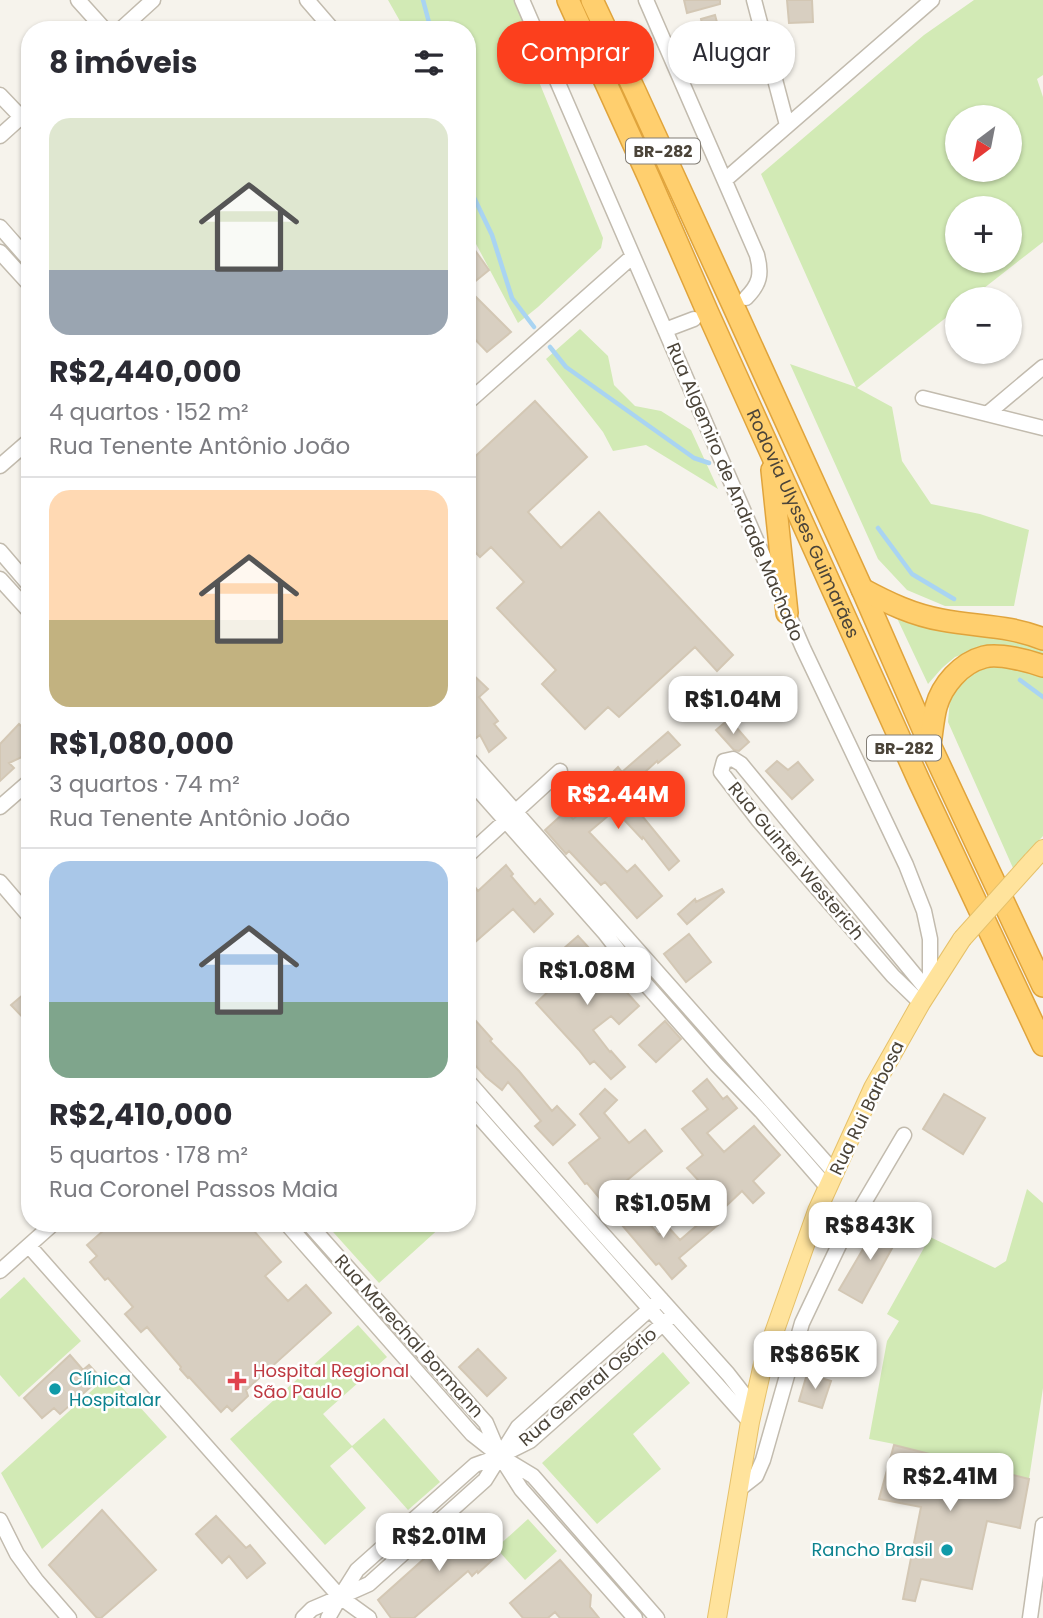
<!DOCTYPE html>
<html lang="pt">
<head>
<meta charset="utf-8">
<style>
	body { margin:0; font-family:Poppins,sans-serif; background:#f2f2f3; color:#2b2b33; height:100vh; display:flex; flex-direction:column; font-size:26px; white-space:nowrap }
	* { box-sizing:border-box; margin:0 }
	p { font-size:23px; color:#7c7c81 }
	.icon { flex:none; width:38px; height:38px; fill:none; stroke:currentColor; stroke-width:2; stroke-linecap:round; stroke-linejoin:round }
	.map { position:relative; flex:1; overflow:hidden }
	.sheet { position:absolute; left:21px; top:21px; width:455px; height:1211px; display:flex; flex-direction:column; background:#fff; border-radius:28px; box-shadow:0 2px 5px #0004 }
	.sheet>* { flex:none }
	.guide { position:absolute; left:497px; top:21px; width:441px; height:63px; display:flex; gap:14px }
	.needle { width:46px; rotate:212deg }
	.controls { position:absolute; left:945px; top:105px; display:grid; gap:14px }
	.controls a { display:grid; place-items:center; width:77px; height:77px; border-radius:50%; background:#fff; box-shadow:0 2px 5px #0004; font-size:35px }
	.price { position:absolute; translate:-50% -60px; padding:0 16px; border-radius:14px; background:#fff; color:#222; font-size:23px; line-height:46px; filter:drop-shadow(0 2px 4px #0008) }
	.price::after { content:''; position:absolute; left:50%; top:42px; width:21px; height:16px; margin-left:-10px; background:inherit; clip-path:polygon(0 0,100% 0,50% 100%) }
	.price.selected { background:#fc3f1d; color:#fff }
	ul { padding:0; list-style:none }
	li { display:grid; align-content:center; gap:14px; height:371px; padding:0 28px }
	li+li { border-top:2px solid #e1e1e2 }
	li span { display:grid; place-items:center; height:217px; border-radius:21px; color:#555 }
	li>.icon { margin-inline-start:auto }
	span .icon { width:126px; height:126px; fill:#fffc; stroke-width:1 }
	li b { font-size:30px }
	h2 { display:flex; justify-content:space-between; align-items:center; height:84px; padding:0 28px; font-size:30px }
	.tag { padding:0 24px; border-radius:28px; background:#fff; box-shadow:0 2px 5px #0004; font-size:24px; line-height:63px }
	.tag.selected { background:#fc3f1d; color:#fff }
	.map>svg:first-child { display:block }
</style>
</head>
<body>
<div class="map">
<svg width="1043" height="1618" viewBox="0 0 1043 1618">
	<rect width="100%" height="100%" fill="#f6f3ec"/>
	<!-- green -->
	<path fill="#d2eab5" fill-rule="evenodd" d="M388 0H520L544 55 526 50 603 238 601 248 538 307 518 323 467 227V30H405Z
		M974 0H1043V75L1037 79 1043 97V242L970 299H957V309L857 388 892 407 902 461 931 504 980 514 1029 530 1014 606H945L907 590 878 559 790 364 856 387 761 174 924 35ZM957 117H1010V170H957ZM957 208H1010V261H957Z
		M580 329 608 356 614 385 635 406 661 411 691 430 718 489 646 445 613 451 603 432 546 359Z
		M896 616 1043 641V662L981 648 955 657 942 668 928 684Z
		M993 664 1043 674V836L1013 868 948 722 950 699 970 671Z
		M1027 1189 1043 1203V1388L1029 1479 894 1445V1444L869 1439 887 1341 899 1321 887 1314 930 1237 995 1268 1006 1261Z
		M325 1223H441L443 1225 379 1283Z
		M24 1277 81 1341 19 1397 0 1375V1299Z
		M358 1325 387 1357 323 1414 352 1446 384 1418 440 1482 408 1510 352 1447 330 1466 366 1508 325 1545 230 1439Z
		M663 1352 690 1383 633 1434 661 1469 597 1524 542 1463Z
		M110 1374 167 1437 42 1549 1 1473Z
		M528 1519 557 1551 525 1580 496 1548Z"/>
	<g fill="none" stroke-linecap="round" stroke-linejoin="round">
		<!-- stream -->
		<path stroke="#a9d4f2" stroke-width="4.5" d="M423 0 431 30
			M467 183 492 235 512 298 534 327
			M550 347 566 367 694 458 709 463
			M878 528 912 574 954 599
			M1020 680 1043 697"/>
	</g>
	<!-- building -->
	<path fill="#d8cfc1" stroke="#d3c7b4" stroke-width="2" d="M684 0H720V4L687 13Z
		M787 0H812L813 22 789 23Z
		M715 15 721 37 728 35 736 58 703 69 695 45 706 42 701 19Z
		M467 239 489 270 467 288 511 332 487 352 467 331Z
		M535 401 587 457 528 512 561 548 599 512 733 655 717 671 695 647 619 717 608 707 585 729 542 684 556 670 497 608 524 582 491 547 480 557 467 544V464Z
		M467 669 488 689 479 697 498 721 494 724 506 738 489 752 480 735 476 738 467 727Z
		M729 719 749 742 739 751 734 750 716 730Z
		M19 724 30 735V753L9 763 14 768 0 781V744Z
		M668 732 680 745 658 763 657 761 633 783 649 800 638 811 679 861 669 870 643 837 642 839 615 810 589 832 627 872 635 865 662 896 637 918 605 882 601 885 569 851 566 854 545 830 566 811 573 819 600 796 595 790 618 767 622 772Z
		M777 761 788 770 798 762 813 780 792 799 766 771Z
		M506 865 513 874 511 876 535 904 540 899 553 914 534 932 513 909 474 943 467 935V894L475 887 478 891Z
		M722 889 724 892 687 924 678 914 695 899 696 902Z
		M689 934 711 962 686 982 664 954Z
		M578 936 590 949 584 955 616 991 622 987 639 1006 619 1024 611 1016 593 1030 610 1052 611 1051 625 1067 611 1079 594 1061 590 1064 579 1050 536 1003 553 987 558 992 575 978 555 956Z
		M30 989V1025L11 1005Z
		M467 1011 492 1039 490 1041 519 1071 552 1111 557 1106 575 1125 553 1145 535 1126 541 1121 508 1082 502 1090 486 1077 473 1063 475 1061 467 1052Z
		M665 1021 681 1039 656 1062 639 1045Z
		M707 1079 723 1099 727 1096 737 1108 707 1133 724 1152 754 1126 780 1155 753 1181 764 1193 753 1203 742 1191 724 1208 687 1168 703 1155 682 1129 708 1109 693 1091Z
		M605 1089 617 1100 604 1113 629 1143 645 1130 662 1151 602 1201 587 1183 585 1184 569 1163 600 1138 580 1114Z
		M944 1094 985 1118 963 1154 923 1129Z
		M632 1204 659 1235 668 1227 680 1240 709 1215 718 1225 679 1258 686 1266 672 1279 659 1263 656 1265 616 1218Z
		M880 1220 901 1232 862 1303 839 1290Z
		M112 1223H247L281 1262 265 1276 288 1301 306 1285 331 1313 246 1390 248 1396 232 1411 227 1406 221 1412 189 1377 188 1378 180 1369 181 1367 147 1327 141 1332 125 1314 133 1307 108 1278 105 1280 90 1262 97 1256 87 1245Z
		M478 1349 506 1378 487 1396 459 1367Z
		M70 1355 83 1370 89 1365 101 1378 60 1414 54 1408 42 1418 24 1398Z
		M807 1374 831 1381 822 1408 799 1401Z
		M894 1445 1029 1479 1020 1528 987 1521 972 1589 921 1579 915 1601 903 1599 921 1507 879 1499Z
		M102 1510 156 1570 101 1618H97L49 1565Z
		M216 1516 246 1548 250 1545 265 1563 247 1578 229 1556 222 1563 196 1534Z
		M468 1522 472 1526 475 1524 484 1535 482 1536 499 1554 478 1573 477 1571 472 1576 468 1571 414 1618H391L378 1600 435 1549 443 1558 447 1535 452 1536Z
		M560 1560 591 1595 590 1607 599 1618H560L555 1612 548 1618H523L510 1603Z"/>
	<g fill="none" stroke-linecap="round" stroke-linejoin="round">
		<defs>
			<path id="minor" d="M78 0 105 30
				M307 0 333 30
				M522 0 803 648 906 865 924 911 930 939V988
				M646 0 757 255C762 274 760 284 746 298
				M754 0 787 125
				M120 30 153 0
				M0 95 21 117
				M0 136 30 109
				M725 180 932 0
				M0 227 30 261
				M0 252 30 285
				M665 330 694 319
				M923 398 1043 428
				M467 403 633 256
				M987 414 1043 367
				M0 466 30 440
				M0 551 30 586
				M0 579 30 612
				M467 757 835 1173
				M467 777 604 932 635 972 673 1015 716 1064 761 1111 828 1188
				M0 807 30 781
				M467 856 560 771
				M0 882 30 917
				M921 1003 893 976 759 821 721 772 724 761 733 759 741 764 928 991
				M467 1080 592 1222 728 1374 753 1406
				M467 1103 750 1422
				M286 1223 472 1434 500 1456 521 1489 635 1618
				M308 1223 486 1423 500 1456 533 1476 657 1618
				M29 1246 340 1597 369 1618
				M0 1271 54 1223
				M738 1490 756 1476 763 1460 802 1323 839 1245 904 1135
				M0 1520 17 1554 36 1580 69 1618
				M303 1618 312 1609 340 1597 357 1570 475 1465 500 1456 530 1441 674 1314
				M328 1618 340 1597 369 1584 485 1480 518 1427 661 1299
				M1030 1618 1043 1525"/>
			<path id="major" d="M1032 861 1043 849
				M717 1618 750 1422 763 1364 817 1211 873 1088 921 1003 962 939"/>
			<g id="highway">
				<path id="s1" d="M568 0 649 178 707 311 919 781 1043 1045"/>
				<path d="M592 0 634 89 732 303 862 589 930 745 1043 986"/>
				<path d="M772 470 787 613"/>
				<path d="M862 589C888 603 913 615 942 620 978 627 1009 625 1043 639"/>
				<path d="M930 745C932 732 933 718 936 707 942 685 961 663 984 657 999 653 1029 661 1043 666"/>
			</g>
		</defs>
		<!-- minor casing -->
		<use href="#minor" stroke="#c2bbae" stroke-width="17"/>
		<!-- major casing -->
		<use href="#major" stroke="#e6c16a" stroke-width="20"/>
		<!-- highway casing -->
		<use href="#highway" stroke="#e0a43c" stroke-width="24"/>
		<!-- minor -->
		<use href="#minor" stroke="#fff" stroke-width="14"/>
		<!-- major -->
		<use href="#major" stroke="#ffe39c" stroke-width="18"/>
		<!-- highway -->
		<use href="#highway" stroke="#ffcf6e" stroke-width="21"/>
		<defs>
			<path id="major-bridge" d="M962 939 1032 861"/>
		</defs>
		<!-- major-bridge casing -->
		<use href="#major-bridge" stroke="#e6c16a" stroke-width="20" stroke-linecap="butt"/>
		<!-- major-bridge -->
		<use href="#major-bridge" stroke="#ffe39c" stroke-width="18"/>
	</g>
	<!-- markers -->
	<path fill="#e0444e" stroke="#fff" stroke-width="2.5" d="M233.5 1370.5h7v7h7v7h-7v7h-7v-7h-7v-7h7z"/>
	<g fill="#0f9aa8" stroke="#fff" stroke-width="2.5">
		<circle cx="55" cy="1389" r="7"/>
		<circle cx="947" cy="1550" r="7"/>
	</g>
	<g text-anchor="middle" stroke-width="5" stroke-linejoin="round" paint-order="stroke">
		<!-- shield labels -->
		<g fill="#fff" stroke="#817c74" stroke-width="2">
			<rect x="626" y="138.5" width="74" height="25" rx="5"/>
			<rect x="867" y="735.5" width="74" height="25" rx="5"/>
		</g>
		<g font-size="16" font-weight="bold" fill="#4b4439">
			<text x="663" y="157">BR-282</text>
			<text x="904" y="754">BR-282</text>
		</g>
		<!-- street labels -->
		<g font-size="18" fill="#4b4439" stroke="#fff">
			<text transform="translate(735 492) rotate(67)" y="6">Rua Algemiro de Andrade Machado</text>
			<text dy="6" stroke="none"><textPath href="#s1" startOffset="574">Rodovia Ulysses Guimarães</textPath></text>
			<text transform="translate(796 861) rotate(50)" y="6">Rua Guinter Westerich</text>
			<text transform="translate(867 1108) rotate(-64)" y="6">Rua Rui Barbosa</text>
			<text transform="translate(409 1336) rotate(48)" y="6">Rua Marechal Bormann</text>
			<text transform="translate(588 1387) rotate(-40)" y="6">Rua General Osório</text>
		</g>
		<!-- health labels -->
		<g font-size="18" fill="#be3a42" stroke="#fff" text-anchor="start">
			<text x="253" y="1377">Hospital Regional<tspan x="253" dy="21">São Paulo</tspan></text>
		</g>
		<!-- culture labels -->
		<g font-size="18" fill="#0d838f" stroke="#fff" text-anchor="start">
			<text x="69" y="1385">Clínica<tspan x="69" dy="21">Hospitalar</tspan></text>
			<text x="933" y="1556" text-anchor="end">Rancho Brasil</text>
		</g>
	</g>
</svg>
<div class="controls">
<a><svg class="needle" viewBox="-14 -14 28 28"><path d="M0-13l5 13h-10z" fill="#e53935"/><path d="M0 13l5-13h-10z" fill="#7c7c81"/></svg></a>
<a>+</a>
<a>−</a>
</div>
<b class="price" style="left:733px;top:736px">R$1.04M</b>
<b class="price selected" style="left:618px;top:831px">R$2.44M</b>
<b class="price" style="left:587px;top:1007px">R$1.08M</b>
<b class="price" style="left:663px;top:1240px">R$1.05M</b>
<b class="price" style="left:870px;top:1262px">R$843K</b>
<b class="price" style="left:815px;top:1391px">R$865K</b>
<b class="price" style="left:950px;top:1513px">R$2.41M</b>
<b class="price" style="left:439px;top:1573px">R$2.01M</b>
<div class="guide">
<a class="tag selected">Comprar</a>
<a class="tag">Alugar</a>
</div>
<section class="sheet">
<h2>8 imóveis<svg class="icon" aria-label="filters" viewBox="0 0 24 24"><path d="M4 7h16M4 17h16"/><circle cx="9" cy="7" r="2"/><circle cx="15" cy="17" r="2"/></svg></h2>
<ul>
<li><span style="background:linear-gradient(#dfe7d0 70%,#9aa5b1 0)"><svg class="icon" aria-label="home" viewBox="0 0 24 24"><path d="M3 11l9-7 9 7M6 9v11h12V9"/></svg></span><div><b>R$2,440,000</b><p>4 quartos · 152 m²</p><p>Rua Tenente Antônio João</p></div></li>
<li><span style="background:linear-gradient(#ffd9b3 60%,#c2b280 0)"><svg class="icon" aria-label="home" viewBox="0 0 24 24"><path d="M3 11l9-7 9 7M6 9v11h12V9"/></svg></span><div><b>R$1,080,000</b><p>3 quartos · 74 m²</p><p>Rua Tenente Antônio João</p></div></li>
<li><span style="background:linear-gradient(#a9c7e8 65%,#7fa58c 0)"><svg class="icon" aria-label="home" viewBox="0 0 24 24"><path d="M3 11l9-7 9 7M6 9v11h12V9"/></svg></span><div><b>R$2,410,000</b><p>5 quartos · 178 m²</p><p>Rua Coronel Passos Maia</p></div></li>
</ul>
</section>
</div>
</body>
</html>
